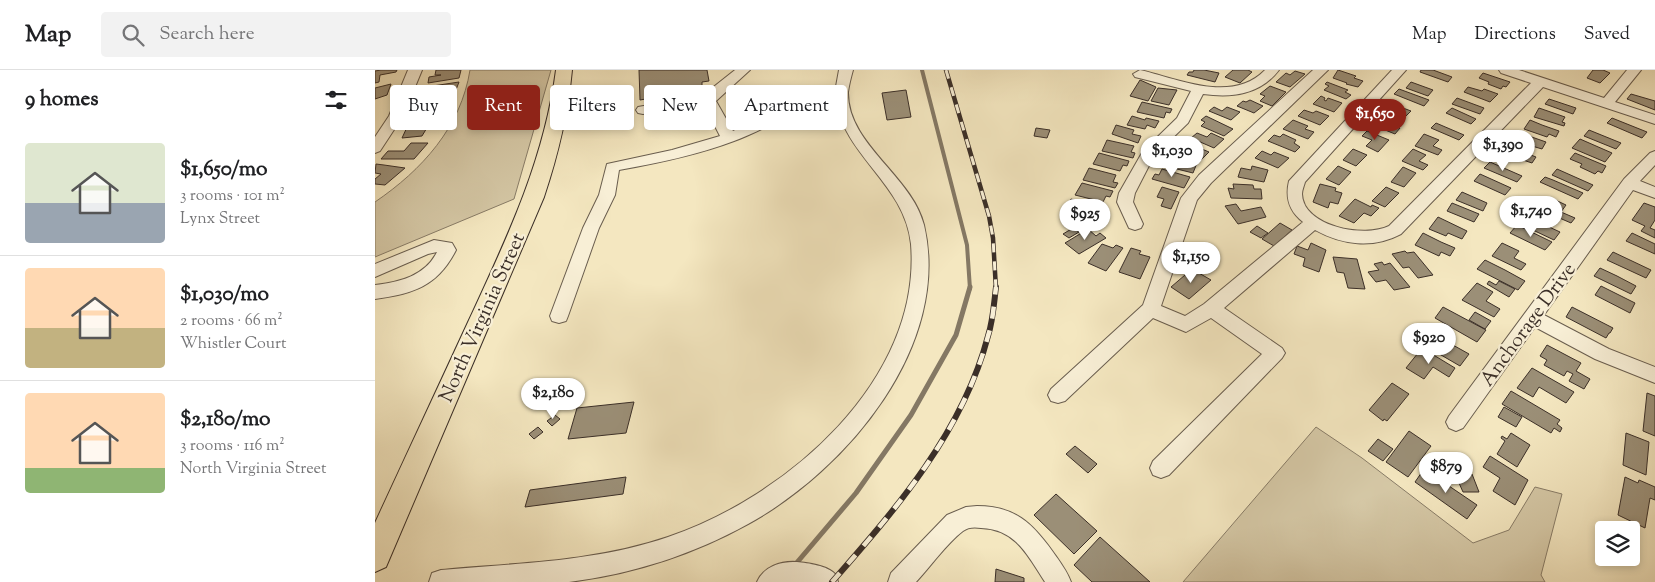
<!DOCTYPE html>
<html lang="en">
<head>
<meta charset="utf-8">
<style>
	body { margin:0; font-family:"Sorts Mill Goudy",serif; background:#f2f2f2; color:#202124; height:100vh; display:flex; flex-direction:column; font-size:19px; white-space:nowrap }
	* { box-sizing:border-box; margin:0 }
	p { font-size:16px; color:#757577 }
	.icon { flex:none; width:28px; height:28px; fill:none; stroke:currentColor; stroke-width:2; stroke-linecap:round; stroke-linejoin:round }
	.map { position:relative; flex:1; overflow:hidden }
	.side { display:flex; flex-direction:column; background:#fff; width:375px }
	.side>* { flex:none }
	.guide { position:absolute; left:15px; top:15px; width:475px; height:45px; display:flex; gap:10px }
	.tools { position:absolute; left:1220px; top:451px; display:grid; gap:10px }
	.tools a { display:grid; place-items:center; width:45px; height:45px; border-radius:5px; background:#fff; box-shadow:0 2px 8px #0003; font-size:25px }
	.price { position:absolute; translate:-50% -42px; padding:0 11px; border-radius:18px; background:#fff; color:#222; font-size:16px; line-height:32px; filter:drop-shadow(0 1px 2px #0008) }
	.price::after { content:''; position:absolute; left:50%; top:30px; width:15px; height:11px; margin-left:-8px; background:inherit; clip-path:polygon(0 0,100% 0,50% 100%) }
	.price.on { background:#8f2418; color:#fff }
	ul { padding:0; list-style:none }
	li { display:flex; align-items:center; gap:15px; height:125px; padding:0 25px }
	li+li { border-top:1px solid #e0e0e0 }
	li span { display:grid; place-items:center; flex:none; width:140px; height:100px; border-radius:5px; color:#555 }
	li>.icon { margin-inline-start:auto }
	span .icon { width:60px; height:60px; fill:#fffc; stroke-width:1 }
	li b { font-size:21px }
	h2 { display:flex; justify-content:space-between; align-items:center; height:60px; padding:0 25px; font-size:21px }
	.chip { padding:0 18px; border-radius:5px; background:#fff; box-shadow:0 2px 8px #0003; font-size:18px; line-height:45px }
	.chip.on { background:#8f2418; color:#fff }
	header { display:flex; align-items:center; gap:30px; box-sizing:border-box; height:70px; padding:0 25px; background:#fff; border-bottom:1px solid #e0e0e0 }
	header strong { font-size:24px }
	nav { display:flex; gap:28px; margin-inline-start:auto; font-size:18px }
	.search { width:350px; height:45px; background:#f2f2f2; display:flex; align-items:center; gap:12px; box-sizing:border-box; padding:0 18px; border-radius:5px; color:#757577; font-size:19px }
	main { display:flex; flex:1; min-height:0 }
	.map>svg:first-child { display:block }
</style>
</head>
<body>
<header>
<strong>Map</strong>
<div class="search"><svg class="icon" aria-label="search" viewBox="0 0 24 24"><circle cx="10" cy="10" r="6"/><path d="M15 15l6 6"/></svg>Search here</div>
<nav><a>Map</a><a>Directions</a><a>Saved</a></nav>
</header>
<main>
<section class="side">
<h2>9 homes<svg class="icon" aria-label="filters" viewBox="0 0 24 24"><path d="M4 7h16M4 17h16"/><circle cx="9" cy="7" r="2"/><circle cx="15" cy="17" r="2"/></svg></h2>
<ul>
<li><span style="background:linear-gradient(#dfe7d0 60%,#9aa5b1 0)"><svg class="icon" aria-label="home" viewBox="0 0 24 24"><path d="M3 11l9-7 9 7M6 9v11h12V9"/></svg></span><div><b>$1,650/mo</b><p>3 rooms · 101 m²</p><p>Lynx Street</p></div></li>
<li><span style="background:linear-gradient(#ffd9b3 60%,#c2b280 0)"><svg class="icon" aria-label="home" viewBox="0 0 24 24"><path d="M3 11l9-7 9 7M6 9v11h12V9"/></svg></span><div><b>$1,030/mo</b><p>2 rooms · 66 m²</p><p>Whistler Court</p></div></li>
<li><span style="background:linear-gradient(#ffd9b3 75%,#8fb573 0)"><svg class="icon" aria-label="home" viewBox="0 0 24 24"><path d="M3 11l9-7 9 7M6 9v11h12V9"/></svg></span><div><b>$2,180/mo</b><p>3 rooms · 116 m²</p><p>North Virginia Street</p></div></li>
</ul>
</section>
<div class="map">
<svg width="1280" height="512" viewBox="0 0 1280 512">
	<rect width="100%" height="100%" fill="#f4e7c0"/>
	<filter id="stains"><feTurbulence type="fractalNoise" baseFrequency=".004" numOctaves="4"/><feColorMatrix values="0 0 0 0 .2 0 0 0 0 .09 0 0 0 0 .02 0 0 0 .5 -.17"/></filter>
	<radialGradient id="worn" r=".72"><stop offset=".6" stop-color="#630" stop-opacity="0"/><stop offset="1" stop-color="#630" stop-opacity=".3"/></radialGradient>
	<!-- green -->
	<path fill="#d5c8a6" stroke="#887c67" d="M95 0H176L139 129 0 187V132C47 100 86 57 95 0Z
		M941 357 987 388 1098 473 1134 460 1160 417 1187 424 1166 505 1170 512H808Z"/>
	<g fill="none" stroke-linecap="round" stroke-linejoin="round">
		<!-- stream-far1 -->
		<path stroke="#847864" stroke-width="4" d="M547 0 592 175 595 219"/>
		<!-- stream -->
		<path stroke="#847864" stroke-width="5" d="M419 496 481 423 536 345 581 265 595 217"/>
	</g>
	<!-- building -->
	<path fill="#9b8f77" stroke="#3b2f28" d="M6 0H22L21 2 5 5 4 12 0 13V1Z
		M61 0H86L84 8 53 13 54 7 66 5H60Z
		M264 0H332L334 11 327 12V19L265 30Z
		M819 0H829L844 3 840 12 812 5 814 2H818Z
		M858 0H873L877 2 865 13 850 7Z
		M963 0 981 6 979 8 988 11 983 17 971 14 972 13 958 8Z
		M1046 0H1058L1077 7 1073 12 1045 2Z
		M1218 0H1228L1235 3 1225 13 1212 8Z
		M920 1 930 4 915 17 901 12 911 3 915 5Z
		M1108 3 1135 12 1131 17 1128 16 1126 19 1113 14 1114 12 1104 8Z
		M765 10 781 17 773 31 755 26Z
		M84 12 79 25 62 28 66 20 49 22 51 17Z
		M952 12 973 20 970 22 976 25 971 29 949 20 954 16 950 14Z
		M1036 12 1058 20 1053 26 1031 18Z
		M16 14 12 25 0 29V18Z
		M895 16 911 22 897 36 885 31 890 26 885 24Z
		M1093 17 1107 21 1109 19 1123 24 1115 32 1089 22Z
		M783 18 802 20 794 35 776 31Z
		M400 19 406 25 397 28 391 22Z
		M1024 19 1054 30 1049 36 1019 24Z
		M531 20 536 47 512 50 507 23Z
		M387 24 393 32 375 38 369 31Z
		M1256 24 1280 31V40L1252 29Z
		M946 26 950 28 949 30 951 31 953 28 967 33 959 42 938 34Z
		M1082 28 1109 38 1105 44 1077 34Z
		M1174 29 1201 38 1198 44 1170 34Z
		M875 30 888 36 879 43 862 36 868 31 871 32Z
		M78 31 70 45 37 48 41 41 58 39 60 32Z
		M767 32 797 39 795 43 791 42 789 48 762 42Z
		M1012 32 1036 41 1028 49 1013 43 1015 40 1007 37Z
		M839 37 847 41 852 37 865 42 856 50 834 41Z
		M1077 38 1101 49 1096 54 1071 43Z
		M1164 38 1190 47 1187 52 1190 53 1189 56 1159 47Z
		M929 40 938 43 941 41 954 46 945 55 923 46Z
		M757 46 770 50 771 48 784 51 780 58 772 55 770 59 752 55Z
		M831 46 858 59 849 66 826 56 830 52 826 50Z
		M999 47 1025 58 1020 64 993 53Z
		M1237 48 1272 62 1267 68 1232 53Z
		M918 50 933 56 930 59 939 62 933 69 908 59Z
		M1155 50 1167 55 1184 61 1181 67 1174 64 1172 67 1149 59Z
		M56 51 47 66 27 68 34 53Z
		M1061 53 1089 65 1084 70 1056 58Z
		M741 55 759 60 757 64 766 66 763 73 737 64Z
		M661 58 675 60 672 68 659 66Z
		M1214 60 1246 73 1241 79 1209 66Z
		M992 61 1014 70 1003 82 991 76 997 70 987 66Z
		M1143 62 1151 65 1171 72 1167 79 1157 76 1155 79 1137 72Z
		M822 63 832 67 836 63 849 69 839 78 816 68Z
		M908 64 921 70 919 73 925 77 920 82 893 71 899 65 905 67Z
		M1049 64 1064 70 1058 76 1067 80 1063 85 1040 76Z
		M1205 69 1237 83 1230 92 1197 78Z
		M732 70 759 76 756 82 760 83 758 88 727 81Z
		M812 70 823 75 822 77 834 82 826 90 809 82 813 79 805 75Z
		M36 73H53L39 89H6L13 81H29Z
		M1130 75 1161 87 1157 93 1145 89 1143 91 1125 84Z
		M978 79 992 85 981 96 968 90Z
		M1038 79 1051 85 1044 91 1053 95 1048 100 1027 91Z
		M887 81 896 85 899 82 914 88 903 98 880 88Z
		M724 83 750 90 754 91 752 96 748 95 745 101 718 94Z
		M1200 83 1231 96 1227 103 1223 101 1220 104 1205 97 1207 94 1195 89Z
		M791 84 822 93 818 103 790 96 793 90 788 89Z
		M1115 92 1147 106 1142 112 1109 98Z
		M1 94 9 95 30 98 10 115 0 114V109L6 104 0 103Z
		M877 96 893 100 889 112 863 107 866 98 876 100Z
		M963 96 976 102 964 115 951 109Z
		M1028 97 1041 103 1029 117 1016 112Z
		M714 98 741 105 738 112 743 113 740 118 708 110Z
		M787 99 815 107 809 118 777 109 780 104 784 105Z
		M1182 99 1218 115 1213 121 1177 105Z
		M1105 104 1136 118 1130 125 1099 111Z
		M1170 107 1178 110 1208 123 1203 129 1165 112Z
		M707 113 734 120 738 121 735 127 731 126 728 132 700 125Z
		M858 114 878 115 879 119H886L887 129 856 128 853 118 859 119Z
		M945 114 961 118 960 121 967 123 963 134 955 132 953 138 938 132Z
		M787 117 804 122 796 139 786 136 789 129 782 127Z
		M1011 117 1024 123 1010 137 997 131Z
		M1087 122 1112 133 1108 141 1081 130Z
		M1176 128 1191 135 1186 142 1200 148 1196 153 1166 140Z
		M696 129 724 137 721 143 725 145 722 150 689 142Z
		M980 129 996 137 997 135 1004 138 996 146 989 143 979 153 964 146Z
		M1077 133 1104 144 1099 152 1072 141Z
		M1269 133 1280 137V150L1275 158 1280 160V168L1266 161 1270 156 1257 150Z
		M861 134 866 141 886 137 891 147 863 154 850 136Z
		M1147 138 1163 145 1159 150 1185 162 1179 170 1143 153 1149 146 1143 144Z
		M1063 147 1092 161 1087 169 1073 163 1071 166 1054 159Z
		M905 153 917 160 899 176 887 169Z
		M1142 155 1177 172 1170 180 1135 163Z
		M882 156 893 163 886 168 875 162Z
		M698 158 704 162 694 168 688 164Z
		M713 159 721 166 725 163 731 168 704 184 690 173Z
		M1048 163 1066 172 1080 178 1075 186 1066 182 1064 186 1040 175Z
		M1257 163 1280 174V184L1251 171Z
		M936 173 951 180 944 202 928 196 930 188 919 184 922 176 933 180Z
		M1127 173 1144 181 1139 188 1151 194 1146 200 1117 186Z
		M727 174 738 178 741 175 748 178 731 201 713 193Z
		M756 178 766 181 764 184 775 187 765 209 744 202Z
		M1030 181 1032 183 1039 182 1058 205 1043 208 1034 197 1028 198 1017 184Z
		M1238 182 1276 200 1271 208 1232 190Z
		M958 187 982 189 990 219 973 218 969 203 962 202Z
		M1110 190 1130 200 1150 211 1143 220 1102 199Z
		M1007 192 1009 195 1015 193 1035 217 1019 220 1011 210 1001 212 993 202 1004 200 999 194Z
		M1225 198 1242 206 1261 216 1256 224 1219 206Z
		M817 199 836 210 814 229 796 217Z
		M1114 211 1121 215 1124 211 1140 219 1134 227 1112 214Z
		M1102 213 1118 222 1111 231 1125 239 1119 247 1087 230Z
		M1226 216 1260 233 1255 243 1220 225Z
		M1068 237 1111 260 1102 272 1060 248Z
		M1197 237 1238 258 1235 263H1234L1231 268 1191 247Z
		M1100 242 1116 251 1110 259 1094 250Z
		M1051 260 1094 284 1085 296 1042 271Z
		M1172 275 1206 293 1201 301 1215 309 1209 319 1194 311 1198 304 1192 301 1189 306 1169 295 1172 290 1165 286Z
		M1047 278 1080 298 1074 307 1058 297 1049 309 1031 298Z
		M1157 298 1199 322 1191 333 1164 317 1158 327 1142 318Z
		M1017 313 1034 324 1012 351 1009 349 1008 351 994 340Z
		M1136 321 1185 350 1182 354 1187 358 1185 362 1179 358 1176 363 1127 334Z
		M1272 323 1280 326V366L1268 361Z
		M259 332 251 363 193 369 202 338Z
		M1129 337 1147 347 1141 357 1123 347Z
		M180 345 185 349 177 356 172 351Z
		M163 357 168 362 159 369 154 364Z
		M1034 361 1056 376 1033 407 1011 392Z
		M1136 363 1155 375 1142 397 1122 384 1130 371 1126 368 1127 366 1132 369Z
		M1251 363 1274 372 1271 405 1248 395Z
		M1003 369 1018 379 1008 391 993 381Z
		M700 376 722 394 713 403 691 384Z
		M1115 386 1153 410 1140 435 1118 421 1125 408 1108 397Z
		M1049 399 1102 435 1092 449 1040 412Z
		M1080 404H1097L1104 422H1088Z
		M251 407 248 424 150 437 155 420Z
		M1250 407 1263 413 1264 410 1280 417V430L1275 428 1270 458 1243 445Z
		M681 424 722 461 699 484 659 445Z
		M1233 453 1250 460H1233Z
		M725 467 775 512H717L699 495Z
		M621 499 649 508V512H620Z"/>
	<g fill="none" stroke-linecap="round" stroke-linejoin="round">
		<defs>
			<path id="minor" d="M33 0H47L28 46 5 81 0 83V67L14 46Z
				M360 0H375L341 31 358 61 418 33 460 22 464 0H478C476 7 474 15 473 22 472 74 537 106 549 155 577 275 472 400 373 454 317 485 257 504 194 512H54L57 503 66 500C142 493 220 492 293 467 411 427 547 311 536 174 530 114 469 86 461 30 424 35 393 59 359 71 322 85 283 93 244 100L240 125 224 158 193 246 191 251 184 253 177 251 175 246 208 158 224 125 232 94 297 80 345 66 329 35 268 44 263 43 261 40 263 37 324 26H330L336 19Z
				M765 0C804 9 857 34 890 0H904C885 25 857 28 828 24L813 53 779 86 760 123 758 132 768 154 766 158 760 160 754 158 742 132 744 123 768 81 802 48 816 21 760 7 758 4Z
				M938 0H953L836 113 822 130 786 236 810 246 829 234 928 152C914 141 910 128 914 111L1017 0H1031L930 112C929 116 927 120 927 124 928 157 990 168 1014 156L1156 13 1126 3 1124 0H1144L1229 28 1252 0H1266L1240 32 1280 45V54L1168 17 1026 164C998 179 967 175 940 160L849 238 907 278 910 283 907 288 794 405 786 408 778 405 775 398 778 391 887 284 836 248 811 262 778 248 690 331 683 333 676 331 673 325 676 319 768 235 806 128 824 105Z
				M1280 81V95L1265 111 1280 117V128L1258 120 1169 245 1234 279 1280 297V313L1220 289 1160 257 1088 358 1081 361 1074 358 1071 352 1074 346 1249 109 1275 83Z
				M59 170 77 173 81 180C63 216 38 224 0 229V215C25 212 50 206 62 182L53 184 0 207V194Z
				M602 436C640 436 657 453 678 482 685 492 692 501 696 512H670C653 486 641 459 606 458 600 457 593 457 588 461 572 473 555 497 541 512H513L516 503 572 445 591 437Z
				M422 492C433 493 453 496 460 504 462 506 462 509 463 512H382C389 496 406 491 422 492Z"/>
			<path id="major" d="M181 0H197C193 44 183 85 169 127L11 497 0 502V453C31 385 63 318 94 250 132 168 169 91 181 0Z"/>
		</defs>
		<!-- minor casing -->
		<use href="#minor" stroke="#695d4e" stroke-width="2"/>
		<!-- major casing -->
		<use href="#major" stroke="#3b2f28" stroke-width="2"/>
		<!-- minor -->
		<use href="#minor" fill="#f8efd6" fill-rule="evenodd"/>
		<!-- major -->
		<use href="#major" fill="#f4e7c0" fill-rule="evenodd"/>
		<defs>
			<path id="rail-far1" d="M571 0 614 146 618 168 621 219"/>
			<path id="rail" d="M457 512C521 439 588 362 613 266 618 251 619 233 621 217"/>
		</defs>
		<!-- rail-far1 casing -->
		<use href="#rail-far1" stroke="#3b2f28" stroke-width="4.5"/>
		<!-- rail casing -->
		<use href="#rail" stroke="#3b2f28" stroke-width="6"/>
		<!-- rail-far1 -->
		<use href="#rail-far1" stroke="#f8efd6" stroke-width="3" stroke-dasharray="9" stroke-linecap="butt"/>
		<!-- rail -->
		<use href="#rail" stroke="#f8efd6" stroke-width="4.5" stroke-dasharray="12" stroke-linecap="butt"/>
	</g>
	<g text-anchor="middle" stroke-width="4.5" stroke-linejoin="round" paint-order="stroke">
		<!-- street labels -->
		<g font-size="20" fill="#3b2f28" stroke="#f8efd6">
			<text transform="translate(106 247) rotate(-66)" y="7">North Virginia Street</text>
			<text transform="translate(1152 254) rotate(-54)" y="7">Anchorage Drive</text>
		</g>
	</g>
	<rect width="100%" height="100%" filter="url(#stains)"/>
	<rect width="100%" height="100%" fill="url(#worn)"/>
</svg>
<div class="tools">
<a><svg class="icon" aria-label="layers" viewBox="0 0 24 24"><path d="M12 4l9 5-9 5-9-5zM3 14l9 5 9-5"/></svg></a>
</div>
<b class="price on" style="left:1000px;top:71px">$1,650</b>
<b class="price" style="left:1128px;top:102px">$1,390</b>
<b class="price" style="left:797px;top:108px">$1,030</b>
<b class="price" style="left:1156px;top:168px">$1,740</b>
<b class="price" style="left:710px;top:171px">$925</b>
<b class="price" style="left:816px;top:214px">$1,150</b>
<b class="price" style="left:1054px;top:295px">$920</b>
<b class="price" style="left:178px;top:350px">$2,180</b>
<b class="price" style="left:1071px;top:424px">$879</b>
<div class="guide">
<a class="chip">Buy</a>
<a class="chip on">Rent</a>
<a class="chip">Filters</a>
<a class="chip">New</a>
<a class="chip">Apartment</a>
</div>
</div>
</main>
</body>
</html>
